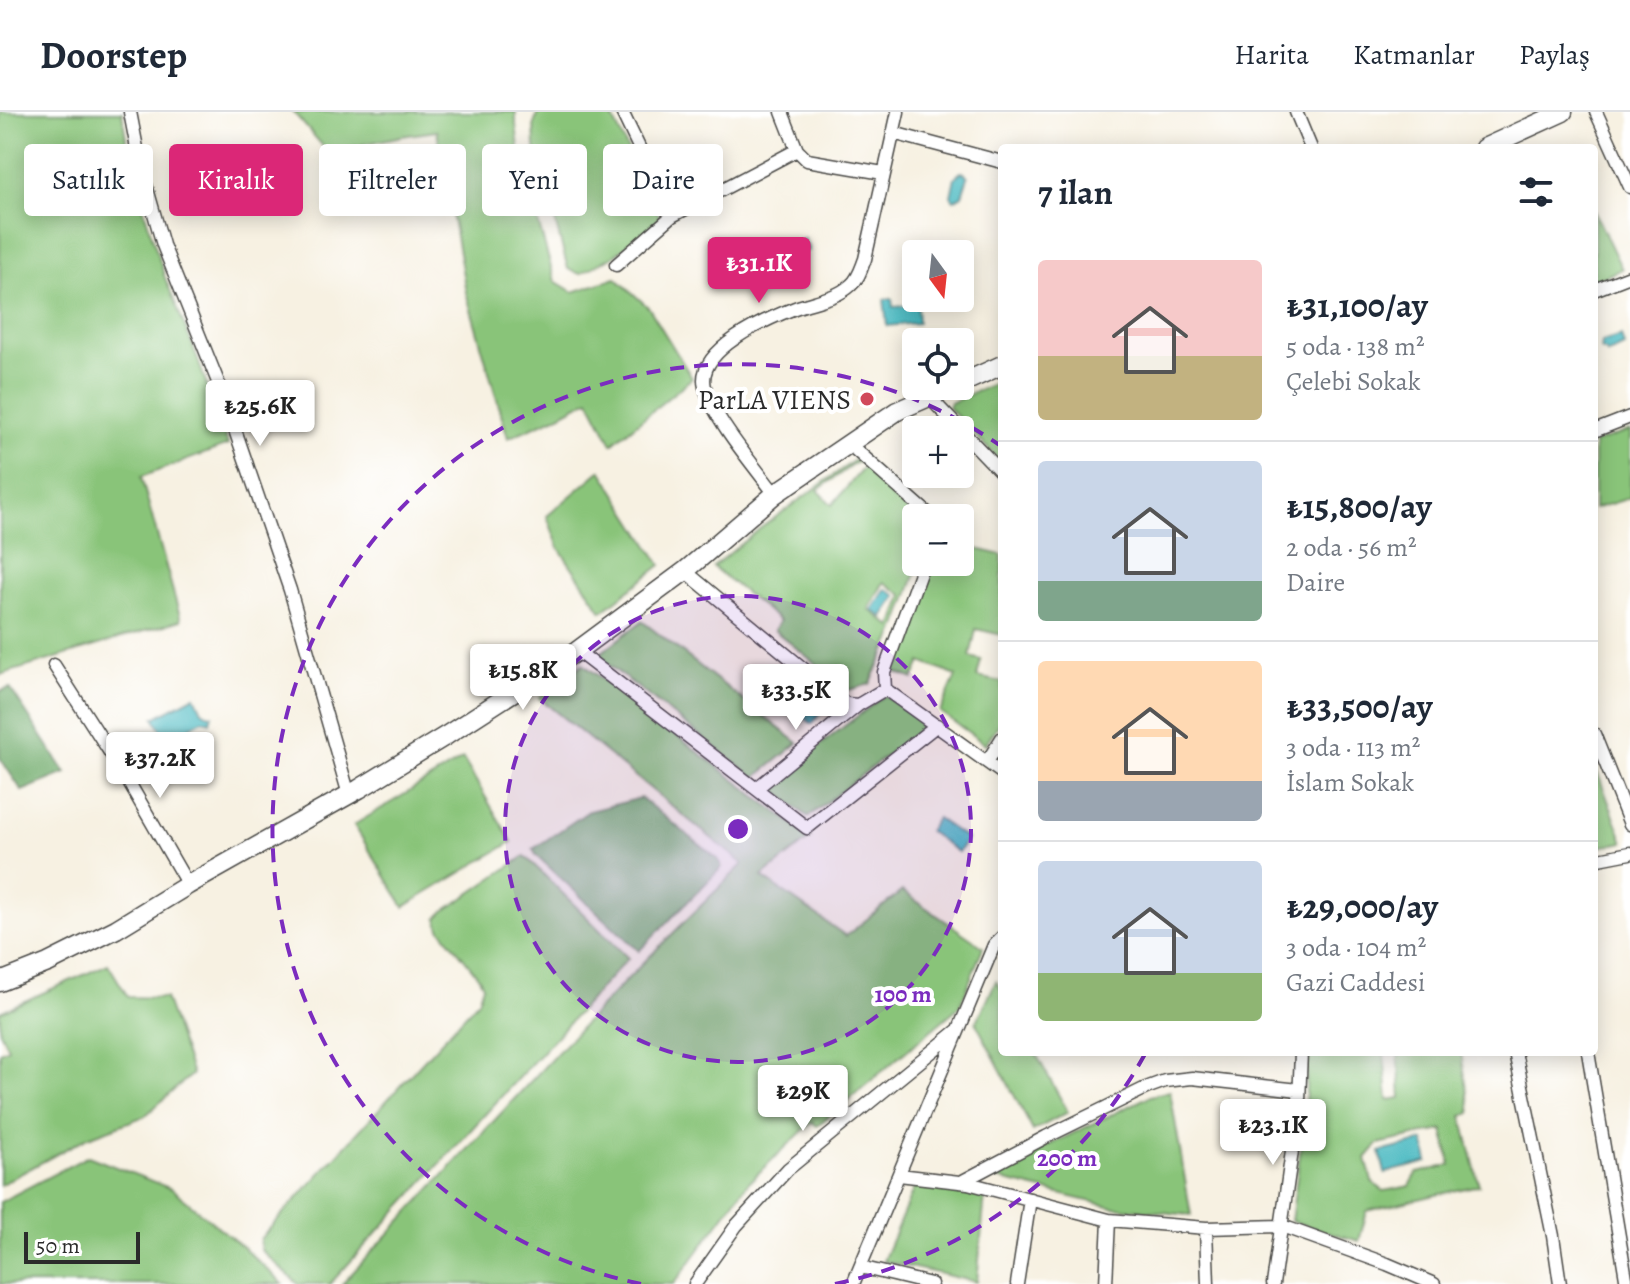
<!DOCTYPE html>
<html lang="tr">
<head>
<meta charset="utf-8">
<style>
	body { margin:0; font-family:Alegreya,serif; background:#f6f6f7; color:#1f2937; height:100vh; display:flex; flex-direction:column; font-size:30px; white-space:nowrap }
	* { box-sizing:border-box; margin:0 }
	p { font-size:26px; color:#747a83 }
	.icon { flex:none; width:44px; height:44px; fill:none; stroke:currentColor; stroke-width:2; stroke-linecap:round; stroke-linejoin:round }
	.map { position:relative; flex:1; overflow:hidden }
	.details { position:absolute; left:998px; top:32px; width:600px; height:912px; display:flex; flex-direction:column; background:#fff; border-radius:8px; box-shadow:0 4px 20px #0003 }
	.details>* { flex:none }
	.banner { position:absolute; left:24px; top:32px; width:760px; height:72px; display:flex; gap:16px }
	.needle { width:52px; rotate:165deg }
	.fabs { position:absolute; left:902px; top:128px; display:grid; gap:16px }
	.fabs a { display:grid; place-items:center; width:72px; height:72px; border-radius:8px; background:#fff; box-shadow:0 4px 20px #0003; font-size:40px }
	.scale { position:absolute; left:24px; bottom:20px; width:116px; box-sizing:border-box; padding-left:8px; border:4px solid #2b2b2b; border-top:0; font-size:22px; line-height:28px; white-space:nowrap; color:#2b2b2b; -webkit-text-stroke:6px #fff; paint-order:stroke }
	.price { position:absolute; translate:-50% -68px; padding:0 18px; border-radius:8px; background:#fff; color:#222; font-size:26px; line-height:52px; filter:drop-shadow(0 2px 4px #0008) }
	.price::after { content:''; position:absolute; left:50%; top:48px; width:24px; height:18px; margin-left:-12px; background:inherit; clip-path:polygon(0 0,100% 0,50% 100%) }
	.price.active { background:#db2777; color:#fff }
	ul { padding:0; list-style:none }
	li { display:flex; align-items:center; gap:24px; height:200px; padding:0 40px }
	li+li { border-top:2px solid #e0e1e3 }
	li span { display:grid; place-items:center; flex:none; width:224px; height:160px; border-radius:8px; color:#555 }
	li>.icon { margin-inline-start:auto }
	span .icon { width:96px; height:96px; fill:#fffc; stroke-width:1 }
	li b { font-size:34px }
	h2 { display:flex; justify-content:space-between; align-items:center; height:96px; padding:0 40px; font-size:34px }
	.pill { padding:0 28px; border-radius:8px; background:#fff; box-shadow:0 4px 20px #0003; font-size:28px; line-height:72px }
	.pill.active { background:#db2777; color:#fff }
	header { display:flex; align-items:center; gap:48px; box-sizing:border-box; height:112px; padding:0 40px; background:#fff; border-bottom:2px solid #e0e1e3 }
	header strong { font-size:38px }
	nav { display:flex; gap:44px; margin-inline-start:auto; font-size:28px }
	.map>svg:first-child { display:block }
</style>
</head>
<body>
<header>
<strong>Doorstep</strong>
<nav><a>Harita</a><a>Katmanlar</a><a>Paylaş</a></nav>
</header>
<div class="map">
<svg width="1630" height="1172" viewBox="0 0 1630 1172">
	<rect width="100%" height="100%" fill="#fff"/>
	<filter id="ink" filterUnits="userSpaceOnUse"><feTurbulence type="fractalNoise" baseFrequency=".0125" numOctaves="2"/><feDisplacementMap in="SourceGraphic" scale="16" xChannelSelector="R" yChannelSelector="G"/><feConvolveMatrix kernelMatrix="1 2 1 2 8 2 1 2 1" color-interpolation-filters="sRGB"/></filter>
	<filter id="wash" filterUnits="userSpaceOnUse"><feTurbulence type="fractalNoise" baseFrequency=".006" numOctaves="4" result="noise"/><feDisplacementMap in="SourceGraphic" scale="32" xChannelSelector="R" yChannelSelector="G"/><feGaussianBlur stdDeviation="1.8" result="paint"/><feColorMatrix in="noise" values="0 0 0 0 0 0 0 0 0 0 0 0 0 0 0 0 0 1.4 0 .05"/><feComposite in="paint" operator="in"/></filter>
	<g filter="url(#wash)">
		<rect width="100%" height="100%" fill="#f7f1e2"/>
		<!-- green -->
		<path fill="#89c479" stroke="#5a7852" stroke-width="2" fill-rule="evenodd" d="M0 0H122L130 53 165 166 194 237 228 333 141 365 181 508 0 563Z
			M293 0H516V13L521 51 555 169 573 180 616 166 649 196 692 266 612 332 589 287 556 305 508 326 466 180 437 19 402 24 328 40Z
			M539 0H610L661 107 612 145 580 162 568 157 535 35 534 11Z
			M1594 99 1622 157 1594 169Z
			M1002 268V351L948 295 950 291Z
			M1630 319V386L1594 397V331Z
			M856 347 859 350 855 351 818 378 832 393 865 354 928 406H916V450H920L895 520 870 572 849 578 774 518 780 509 713 455 762 415ZM884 470 903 483 892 515 869 497Z
			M601 358 661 453 602 499 559 436 547 404Z
			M960 433 1002 443V523L976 517 970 545 981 548 977 565 1002 570V608L985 632 940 600 956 564 921 550 913 567 893 559 933 450H960Z
			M642 509 798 631 755 666 597 544Z
			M583 552 811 726 762 765 846 824 902 779 983 835 960 894 817 1014 812 1010 748 1071 674 1172H342L585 911 644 850 743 752 539 586Z
			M885 583 926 613 808 705 768 673Z
			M463 647 512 730 404 795 354 713Z
			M1594 652 1624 730 1594 736Z
			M525 744 628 846 330 1172H298L261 1138 260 1127 478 889 483 873 478 864 440 816 437 806 443 800Z
			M108 852 128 885 165 886 192 962 145 1004 86 1026 0 1073V940L8 936 0 920V900Z
			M996 869 1002 879V940H1035L1068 1000 1033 1019 976 911Z
			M1308 940H1384L1388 988 1401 986 1398 940H1461L1471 1001 1462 1004 1479 1073 1367 1099 1359 1129 1291 1109 1304 1013ZM1443 1018 1451 1053 1417 1061 1410 1074 1384 1079 1372 1070 1366 1046 1378 1032Z
			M1170 979 1191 1103 1113 1095 985 1064 1150 984Z
			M88 1044 172 1077 245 1137 283 1172H0V1090Z
			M916 1071 962 1077 985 1083 977 1170 883 1149Z"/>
		<!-- forest -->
		<path fill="#6eaa69" stroke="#4c6a4a" stroke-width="2" d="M10 576 66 661 22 679 0 646V579Z
			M641 686 718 747 722 755 639 839 536 743 533 737 589 699Z"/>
		<!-- water -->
		<path fill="#4ab9c1" stroke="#3a7276" stroke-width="2" d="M961 60 965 61 968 65 962 83 954 88 951 84 955 65Z
			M804 127 809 138 789 147 784 135Z
			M884 187H892L893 195 917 193 918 211 887 214Z
			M1621 224 1624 234 1607 242 1606 239 1601 238 1602 230Z
			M886 477 897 484 883 505 872 498Z
			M803 583 822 599 812 612 793 595Z
			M195 584 202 599 207 602 212 603 210 610 203 608 167 628 154 606Z
			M937 706 967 727 958 740 928 719Z
			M1424 1029 1428 1050 1385 1061 1380 1040Z"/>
	</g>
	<g filter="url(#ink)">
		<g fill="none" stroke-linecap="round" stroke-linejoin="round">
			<defs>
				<path id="street" d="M130 0 140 52 163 133 222 280 290 478 349 683
					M622 0 672 104
					M782 0 797 38 807 48 883 61
					M1296 0 1311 36
					M1596 0 1630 75
					M893 21 1002 50
					M616 153 672 104 797 38
					M1594 178 1630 164
					M929 285 1002 361
					M1594 319 1630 305
					M849 332 933 406
					M775 382C755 355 713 306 705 275 695 238 767 207 795 196 813 189 836 187 851 173 859 166 861 157 865 147L898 0
					M924 450 884 560 885 577 1002 661
					M685 459 846 592 858 593 885 577
					M577 539 807 716 937 613
					M54 553 124 662 188 773
					M1594 622 1630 712
					M987 650 1002 626
					M757 676 858 593
					M1594 748 1630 741
					M1515 940 1553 1124 1560 1172
					M1588 940 1627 1172
					M899 1063 968 1071 1109 1108 1206 1116 1282 1114 1387 1152 1434 1172
					M961 1070 1046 1025 1146 976 1165 969 1192 966 1299 978
					M1206 1116 1208 1172
					M860 1155 931 1172
					M695 1172 736 1114 788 1057 957 919
					M853 1172 994 833 1002 825
					M1017 1172 1030 1087
					M1106 1172 1109 1108
					M1273 1172 1299 990 1301 940"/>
				<path id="secondary" d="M1484 36 1563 0
					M960 272 1002 253
					M0 870 48 851 116 817 188 773 359 677 447 623 577 539 685 459 775 382 897 299 954 274"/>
			</defs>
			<!-- street casing -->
			<use href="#street" stroke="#4a4946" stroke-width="15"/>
			<!-- secondary casing -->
			<use href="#secondary" stroke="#4a4946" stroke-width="21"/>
			<!-- street -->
			<use href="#street" stroke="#fff" stroke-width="12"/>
			<!-- secondary -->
			<use href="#secondary" stroke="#fff" stroke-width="18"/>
		</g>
	</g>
	<!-- distance rings -->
	<circle cx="738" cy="717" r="233" fill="#7b2cbf" fill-opacity=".12"/>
	<g fill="none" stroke="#7b2cbf" stroke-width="4" stroke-dasharray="14 10">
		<circle cx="738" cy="717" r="233"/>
		<path d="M1145 942A465 465 0 0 1 835 1172M641 1172A465 465 0 1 1 1001 334"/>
	</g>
	<!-- markers -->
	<circle fill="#d1495b" stroke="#fff" stroke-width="3" cx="867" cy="287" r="8"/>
	<g text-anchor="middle" stroke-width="8" stroke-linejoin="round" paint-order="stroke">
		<!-- poi labels -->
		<g font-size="28" fill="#2b2b2b" stroke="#fff" text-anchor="end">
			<text x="851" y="297">ParLA VIENS</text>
		</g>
	</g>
	<circle cx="738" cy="717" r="12" fill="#7b2cbf" stroke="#fff" stroke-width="4"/>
	<g font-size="24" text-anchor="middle" font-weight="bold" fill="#7b2cbf" stroke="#fff" stroke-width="8" stroke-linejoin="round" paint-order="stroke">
		<text x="903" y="890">100 m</text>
		<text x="1067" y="1054">200 m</text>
	</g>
</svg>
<div class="fabs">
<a><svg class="needle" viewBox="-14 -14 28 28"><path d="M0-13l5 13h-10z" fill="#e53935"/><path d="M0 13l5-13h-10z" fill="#747a83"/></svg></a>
<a><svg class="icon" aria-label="locate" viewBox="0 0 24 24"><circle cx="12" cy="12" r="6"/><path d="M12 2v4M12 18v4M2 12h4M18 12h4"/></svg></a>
<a>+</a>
<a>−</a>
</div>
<div class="scale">50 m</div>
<b class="price active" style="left:759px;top:193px">₺31.1K</b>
<b class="price" style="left:260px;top:336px">₺25.6K</b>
<b class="price" style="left:523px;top:600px">₺15.8K</b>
<b class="price" style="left:796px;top:620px">₺33.5K</b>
<b class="price" style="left:160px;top:688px">₺37.2K</b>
<b class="price" style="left:803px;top:1021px">₺29K</b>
<b class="price" style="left:1273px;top:1055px">₺23.1K</b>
<div class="banner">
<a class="pill">Satılık</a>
<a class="pill active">Kiralık</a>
<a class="pill">Filtreler</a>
<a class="pill">Yeni</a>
<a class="pill">Daire</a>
</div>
<section class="details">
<h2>7 ilan<svg class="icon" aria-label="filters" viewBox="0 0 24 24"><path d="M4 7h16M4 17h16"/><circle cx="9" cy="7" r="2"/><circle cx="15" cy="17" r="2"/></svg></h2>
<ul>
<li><span style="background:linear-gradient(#f6c9c9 60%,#c2b280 0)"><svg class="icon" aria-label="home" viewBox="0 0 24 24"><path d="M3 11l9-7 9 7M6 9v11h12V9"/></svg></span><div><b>₺31,100/ay</b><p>5 oda · 138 m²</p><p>Çelebi Sokak</p></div></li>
<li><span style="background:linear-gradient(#c9d6e8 75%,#7fa58c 0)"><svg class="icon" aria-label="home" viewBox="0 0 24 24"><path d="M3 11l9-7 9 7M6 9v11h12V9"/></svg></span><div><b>₺15,800/ay</b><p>2 oda · 56 m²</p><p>Daire</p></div></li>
<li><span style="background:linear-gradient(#ffd9b3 75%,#9aa5b1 0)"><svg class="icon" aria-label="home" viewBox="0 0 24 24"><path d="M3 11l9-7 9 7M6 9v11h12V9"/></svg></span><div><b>₺33,500/ay</b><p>3 oda · 113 m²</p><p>İslam Sokak</p></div></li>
<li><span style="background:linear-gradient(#c9d6e8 70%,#8fb573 0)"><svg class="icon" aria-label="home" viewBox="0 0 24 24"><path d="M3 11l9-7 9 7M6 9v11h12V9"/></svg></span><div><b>₺29,000/ay</b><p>3 oda · 104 m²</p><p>Gazi Caddesi</p></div></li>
</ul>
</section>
</div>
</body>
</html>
